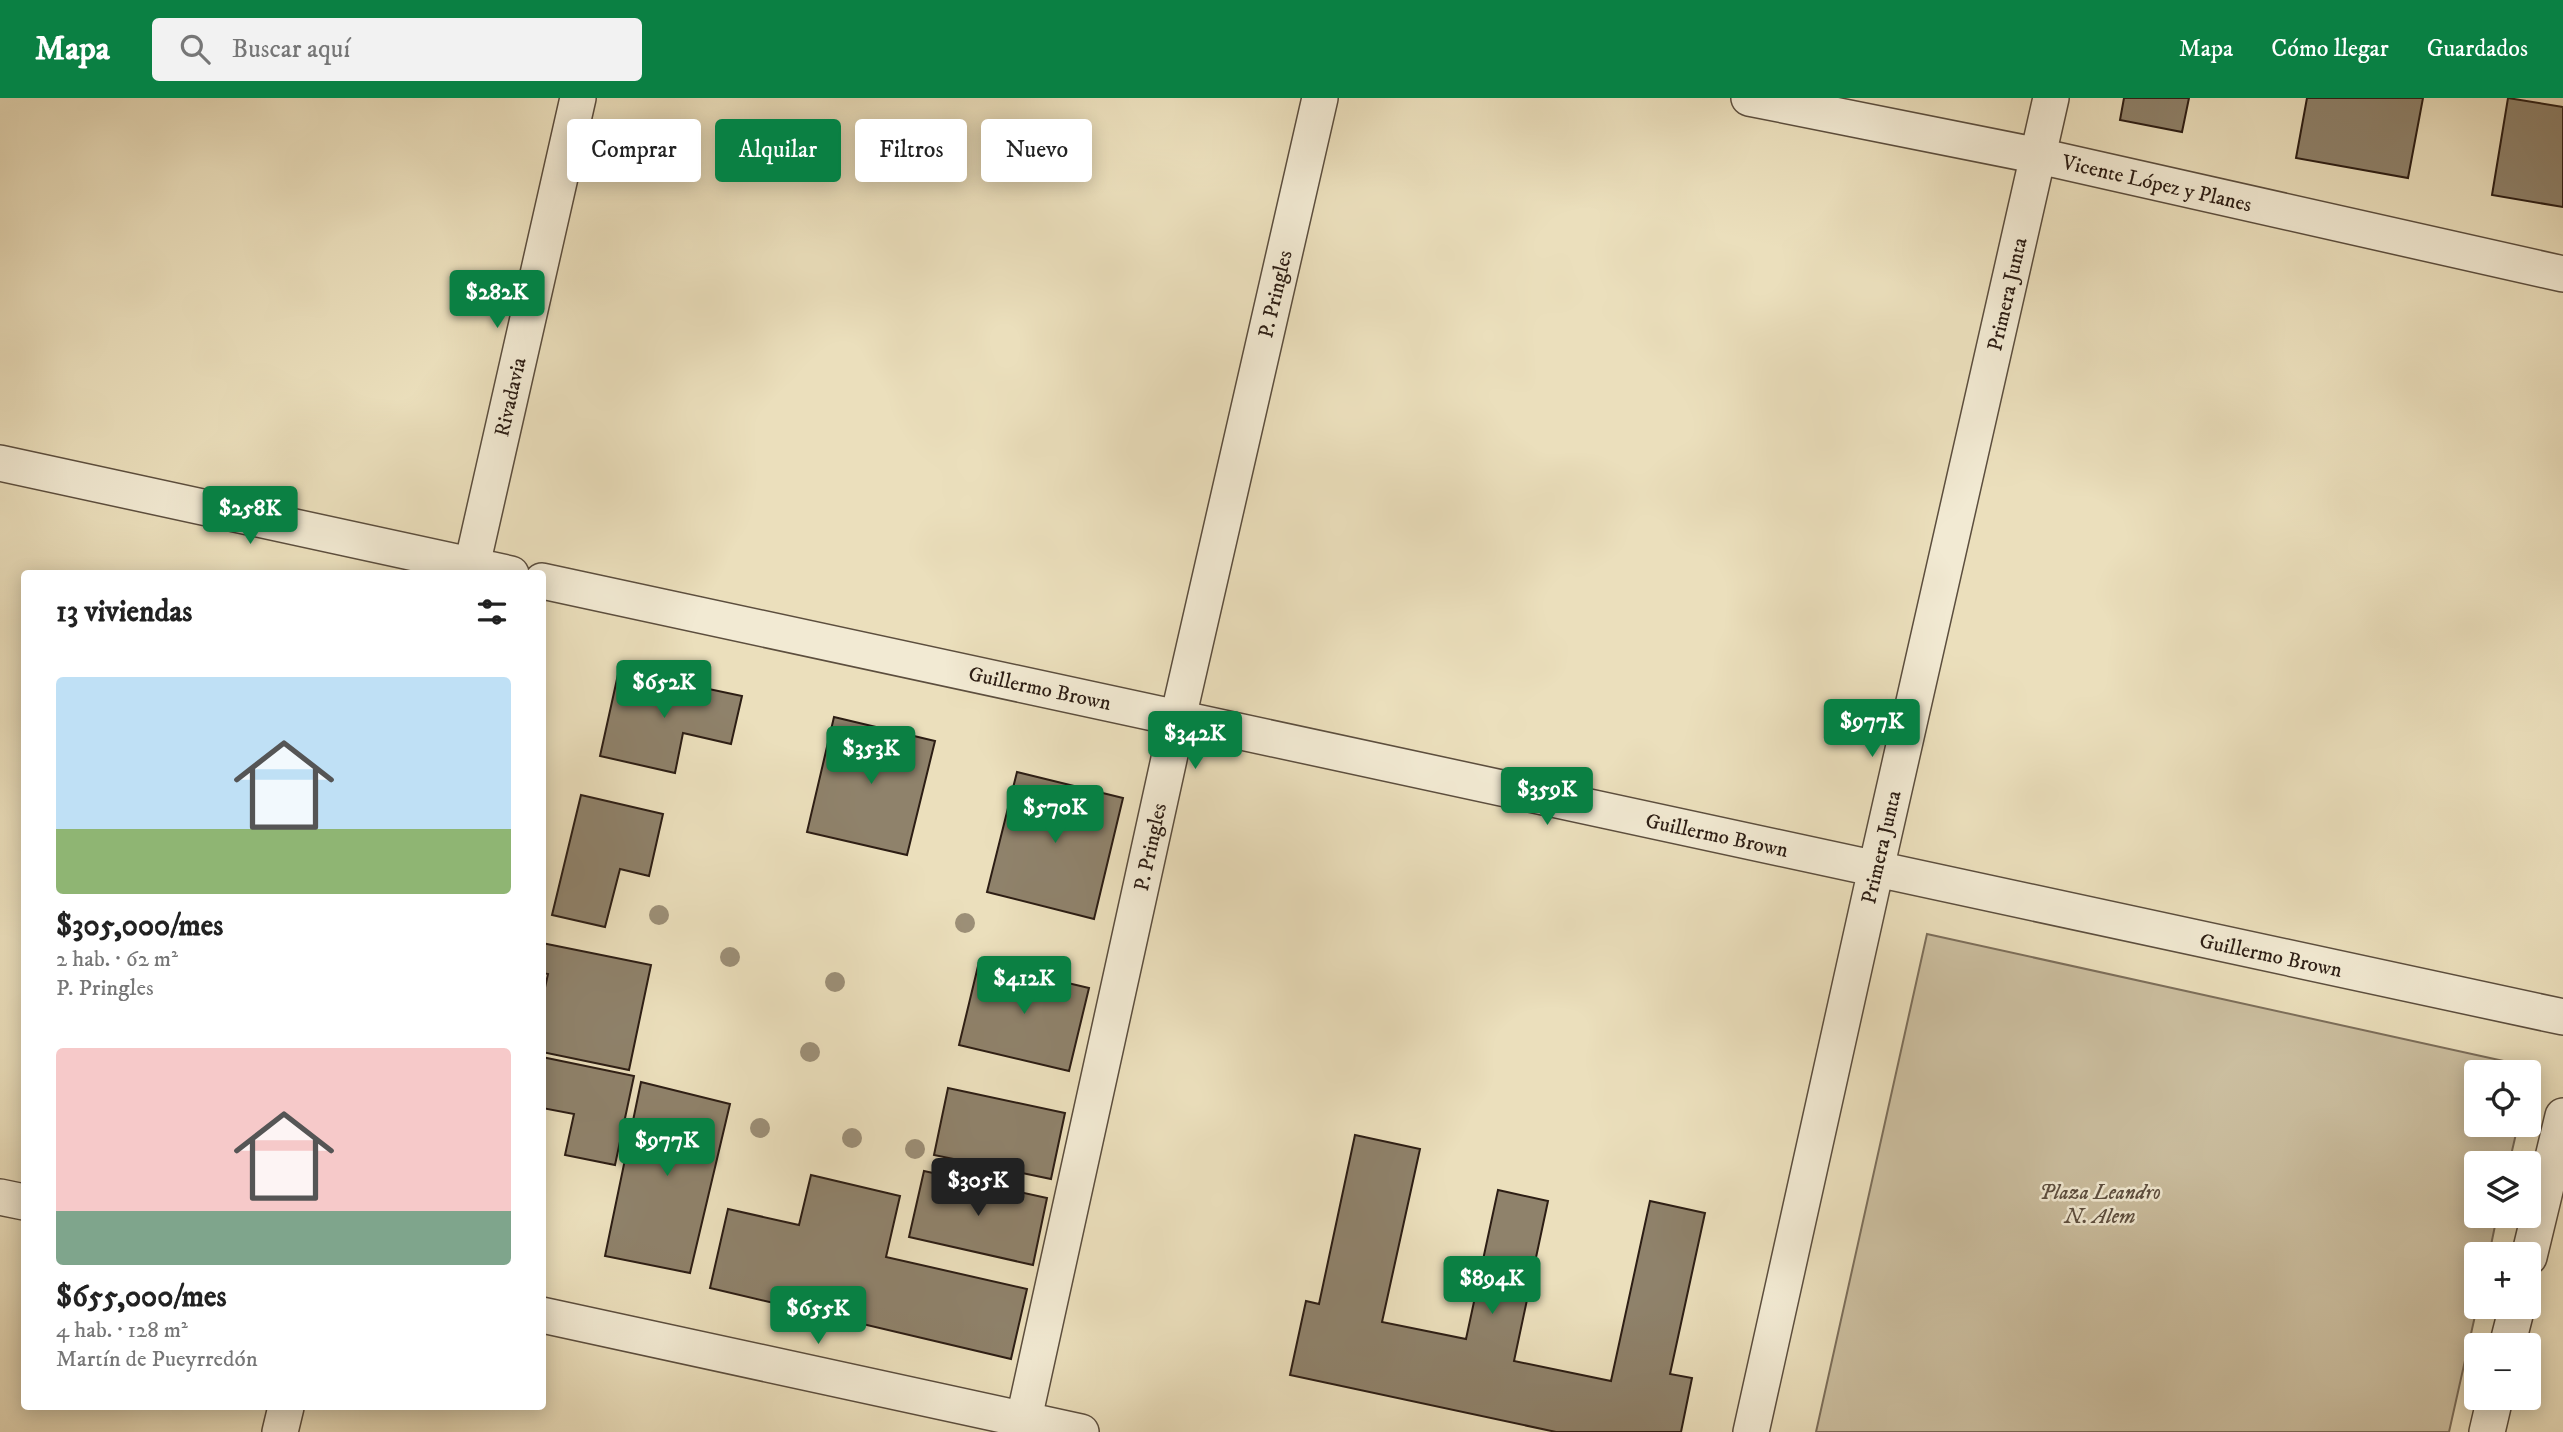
<!DOCTYPE html>
<html lang="es">
<head>
<meta charset="utf-8">
<style>
	body { margin:0; font-family:"IM FELL DW Pica",serif; background:#f2f2f2; color:#222; height:100vh; display:flex; flex-direction:column; font-size:26px; white-space:nowrap }
	* { box-sizing:border-box; margin:0 }
	p { font-size:23px; color:#767676 }
	.icon { flex:none; width:38px; height:38px; fill:none; stroke:currentColor; stroke-width:2; stroke-linecap:round; stroke-linejoin:round }
	.map { position:relative; flex:1; overflow:hidden }
	.details { position:absolute; left:21px; top:472px; width:525px; height:840px; display:flex; flex-direction:column; background:#fff; border-radius:7px; box-shadow:0 4px 18px #0003 }
	.details>* { flex:none }
	.banner { position:absolute; left:567px; top:21px; width:665px; height:63px; display:flex; gap:14px }
	.fabs { position:absolute; left:2464px; top:962px; display:grid; gap:14px }
	.fabs a { display:grid; place-items:center; width:77px; height:77px; border-radius:7px; background:#fff; box-shadow:0 4px 18px #0003; font-size:35px }
	.price { position:absolute; translate:-50% -60px; padding:0 16px; border-radius:7px; background:#0b8043; color:#fff; font-size:23px; line-height:46px; filter:drop-shadow(0 2px 4px #0008) }
	.price::after { content:''; position:absolute; left:50%; top:42px; width:21px; height:16px; margin-left:-10px; background:inherit; clip-path:polygon(0 0,100% 0,50% 100%) }
	.price.selected { background:#222; color:#fff }
	ul { padding:0; list-style:none }
	li { display:grid; align-content:center; gap:14px; height:371px; padding:0 35px }
	li span { display:grid; place-items:center; height:217px; border-radius:7px; color:#555 }
	li>.icon { margin-inline-start:auto }
	span .icon { width:126px; height:126px; fill:#fffc; stroke-width:1 }
	li b { font-size:30px }
	h2 { display:flex; justify-content:space-between; align-items:center; height:84px; padding:0 35px; font-size:30px }
	.chip { padding:0 24px; border-radius:7px; background:#fff; box-shadow:0 4px 18px #0003; font-size:24px; line-height:63px }
	.chip.selected { background:#0b8043; color:#fff }
	header { display:flex; align-items:center; gap:42px; box-sizing:border-box; height:98px; padding:0 35px; background:#0b8043; color:#fff }
	header strong { font-size:33px }
	nav { display:flex; gap:38px; margin-inline-start:auto; font-size:24px }
	.search { width:490px; height:63px; background:#f2f2f2; display:flex; align-items:center; gap:18px; box-sizing:border-box; padding:0 24px; border-radius:7px; color:#767676; font-size:26px }
	.map>svg:first-child { display:block }
</style>
</head>
<body>
<header>
<strong>Mapa</strong>
<div class="search"><svg class="icon" aria-label="search" viewBox="0 0 24 24"><circle cx="10" cy="10" r="6"/><path d="M15 15l6 6"/></svg>Buscar aquí</div>
<nav><a>Mapa</a><a>Cómo llegar</a><a>Guardados</a></nav>
</header>
<div class="map">
<svg width="2563" height="1334" viewBox="0 0 2563 1334">
	<rect width="100%" height="100%" fill="#ebdfbc"/>
	<filter id="stains"><feTurbulence type="fractalNoise" baseFrequency=".00286" numOctaves="4"/><feColorMatrix values="0 0 0 0 .2 0 0 0 0 .09 0 0 0 0 .02 0 0 0 .5 -.17"/></filter>
	<radialGradient id="worn" r=".72"><stop offset=".6" stop-color="#630" stop-opacity="0"/><stop offset="1" stop-color="#630" stop-opacity=".3"/></radialGradient>
	<!-- green -->
	<path fill="#cbbe9f" stroke="#7c6e5a" stroke-width="2" d="M1927 836 2531 969 2529 979V975H2476V1027H2518L2509 1066H2476V1118H2497L2489 1157H2476L2477 1209 2449 1334H1816Z"/>
	<!-- building -->
	<path fill="#8f826b" stroke="#2c1d14" stroke-width="2" d="M2124 0H2189L2182 34 2120 22Z
		M2307 0H2423L2408 80 2296 60Z
		M2508 0 2563 9V109L2492 97Z
		M619 572 742 598 731 646 683 635 675 675 600 658Z
		M834 619 935 643 907 757 807 734Z
		M1017 674 1123 700 1094 821 987 794Z
		M581 697 663 716 649 778 620 771 605 829 552 817Z
		M542 845 651 867 629 972 542 954V903L548 876 542 875Z
		M979 864 1089 890 1069 973 959 947Z
		M542 959 634 978 615 1067 565 1057 574 1016 542 1010Z
		M641 984 730 1006 690 1175 605 1158Z
		M948 990 1065 1015 1051 1081 934 1057Z
		M1355 1037 1420 1051 1382 1224 1466 1241 1498 1092 1548 1103 1514 1263 1611 1283 1650 1103 1705 1115 1670 1276 1692 1280 1681 1334H1556L1290 1277 1306 1203 1319 1206Z
		M924 1073 1047 1100 1033 1167 909 1139Z
		M811 1077 900 1098 886 1159 1027 1191 1011 1261 710 1190 728 1111 799 1127Z"/>
	<g fill="none" stroke-linecap="round" stroke-linejoin="round">
		<defs>
			<path id="street" d="M1749 0 2039 58 2563 176
				M0 365 511 476
				M470 476 578 0
				M542 483 2563 919
				M0 1099 24 1104
				M2529 1159 2563 1018
				M542 1217 1081 1334
				M2507 1248 2517 1209
				M280 1334 286 1309
				M1021 1334 1178 620 1320 0
				M1751 1334 1876 771 2051 0
				M2487 1334 2495 1300"/>
		</defs>
		<!-- street casing -->
		<use href="#street" stroke="#5c4e3e" stroke-width="38"/>
		<!-- street -->
		<use href="#street" stroke="#f2ead3" stroke-width="35"/>
	</g>
	<!-- trees -->
	<g fill="#9c8f77">
		<circle cx="659" cy="817" r="10"/>
		<circle cx="965" cy="825" r="10"/>
		<circle cx="730" cy="859" r="10"/>
		<circle cx="835" cy="884" r="10"/>
		<circle cx="810" cy="954" r="10"/>
		<circle cx="760" cy="1030" r="10"/>
		<circle cx="852" cy="1040" r="10"/>
		<circle cx="915" cy="1051" r="10"/>
	</g>
	<g text-anchor="middle" stroke-width="5" stroke-linejoin="round" paint-order="stroke">
		<!-- street labels -->
		<g font-size="21" fill="#2c1d14" stroke="#f2ead3">
			<text transform="translate(2157 85) rotate(13)" y="7">Vicente López y Planes</text>
			<text transform="translate(1275 196) rotate(-77)" y="7">P. Pringles</text>
			<text transform="translate(2007 196) rotate(-77)" y="7">Primera Junta</text>
			<text transform="translate(510 299) rotate(-77)" y="7">Rivadavia</text>
			<text transform="translate(1040 590) rotate(12)" y="7">Guillermo Brown</text>
			<text transform="translate(1717 737) rotate(12)" y="7">Guillermo Brown</text>
			<text transform="translate(1150 749) rotate(-78)" y="7">P. Pringles</text>
			<text transform="translate(1881 749) rotate(-77)" y="7">Primera Junta</text>
			<text transform="translate(2271 857) rotate(12)" y="7">Guillermo Brown</text>
		</g>
		<!-- park labels -->
		<g font-size="21" font-style="italic" fill="#5c4d3e" stroke="#f2ead3">
			<text x="2100" y="1101">Plaza Leandro<tspan x="2100" dy="24">N. Alem</tspan></text>
		</g>
	</g>
	<rect width="100%" height="100%" filter="url(#stains)"/>
	<rect width="100%" height="100%" fill="url(#worn)"/>
</svg>
<div class="fabs">
<a><svg class="icon" aria-label="locate" viewBox="0 0 24 24"><circle cx="12" cy="12" r="6"/><path d="M12 2v4M12 18v4M2 12h4M18 12h4"/></svg></a>
<a><svg class="icon" aria-label="layers" viewBox="0 0 24 24"><path d="M12 4l9 5-9 5-9-5zM3 14l9 5 9-5"/></svg></a>
<a>+</a>
<a>−</a>
</div>
<b class="price" style="left:497px;top:232px">$282K</b>
<b class="price" style="left:250px;top:448px">$258K</b>
<b class="price" style="left:664px;top:622px">$652K</b>
<b class="price" style="left:1872px;top:661px">$977K</b>
<b class="price" style="left:1195px;top:673px">$342K</b>
<b class="price" style="left:871px;top:688px">$353K</b>
<b class="price" style="left:1547px;top:729px">$359K</b>
<b class="price" style="left:1055px;top:747px">$570K</b>
<b class="price" style="left:1024px;top:918px">$412K</b>
<b class="price" style="left:667px;top:1080px">$977K</b>
<b class="price selected" style="left:978px;top:1120px">$305K</b>
<b class="price" style="left:1492px;top:1218px">$894K</b>
<b class="price" style="left:818px;top:1248px">$655K</b>
<div class="banner">
<a class="chip">Comprar</a>
<a class="chip selected">Alquilar</a>
<a class="chip">Filtros</a>
<a class="chip">Nuevo</a>
</div>
<section class="details">
<h2>13 viviendas<svg class="icon" aria-label="filters" viewBox="0 0 24 24"><path d="M4 7h16M4 17h16"/><circle cx="9" cy="7" r="2"/><circle cx="15" cy="17" r="2"/></svg></h2>
<ul>
<li><span style="background:linear-gradient(#bfe0f5 70%,#8fb573 0)"><svg class="icon" aria-label="home" viewBox="0 0 24 24"><path d="M3 11l9-7 9 7M6 9v11h12V9"/></svg></span><div><b>$305,000/mes</b><p>2 hab. · 62 m²</p><p>P. Pringles</p></div></li>
<li><span style="background:linear-gradient(#f6c9c9 75%,#7fa58c 0)"><svg class="icon" aria-label="home" viewBox="0 0 24 24"><path d="M3 11l9-7 9 7M6 9v11h12V9"/></svg></span><div><b>$655,000/mes</b><p>4 hab. · 128 m²</p><p>Martín de Pueyrredón</p></div></li>
</ul>
</section>
</div>
</body>
</html>
